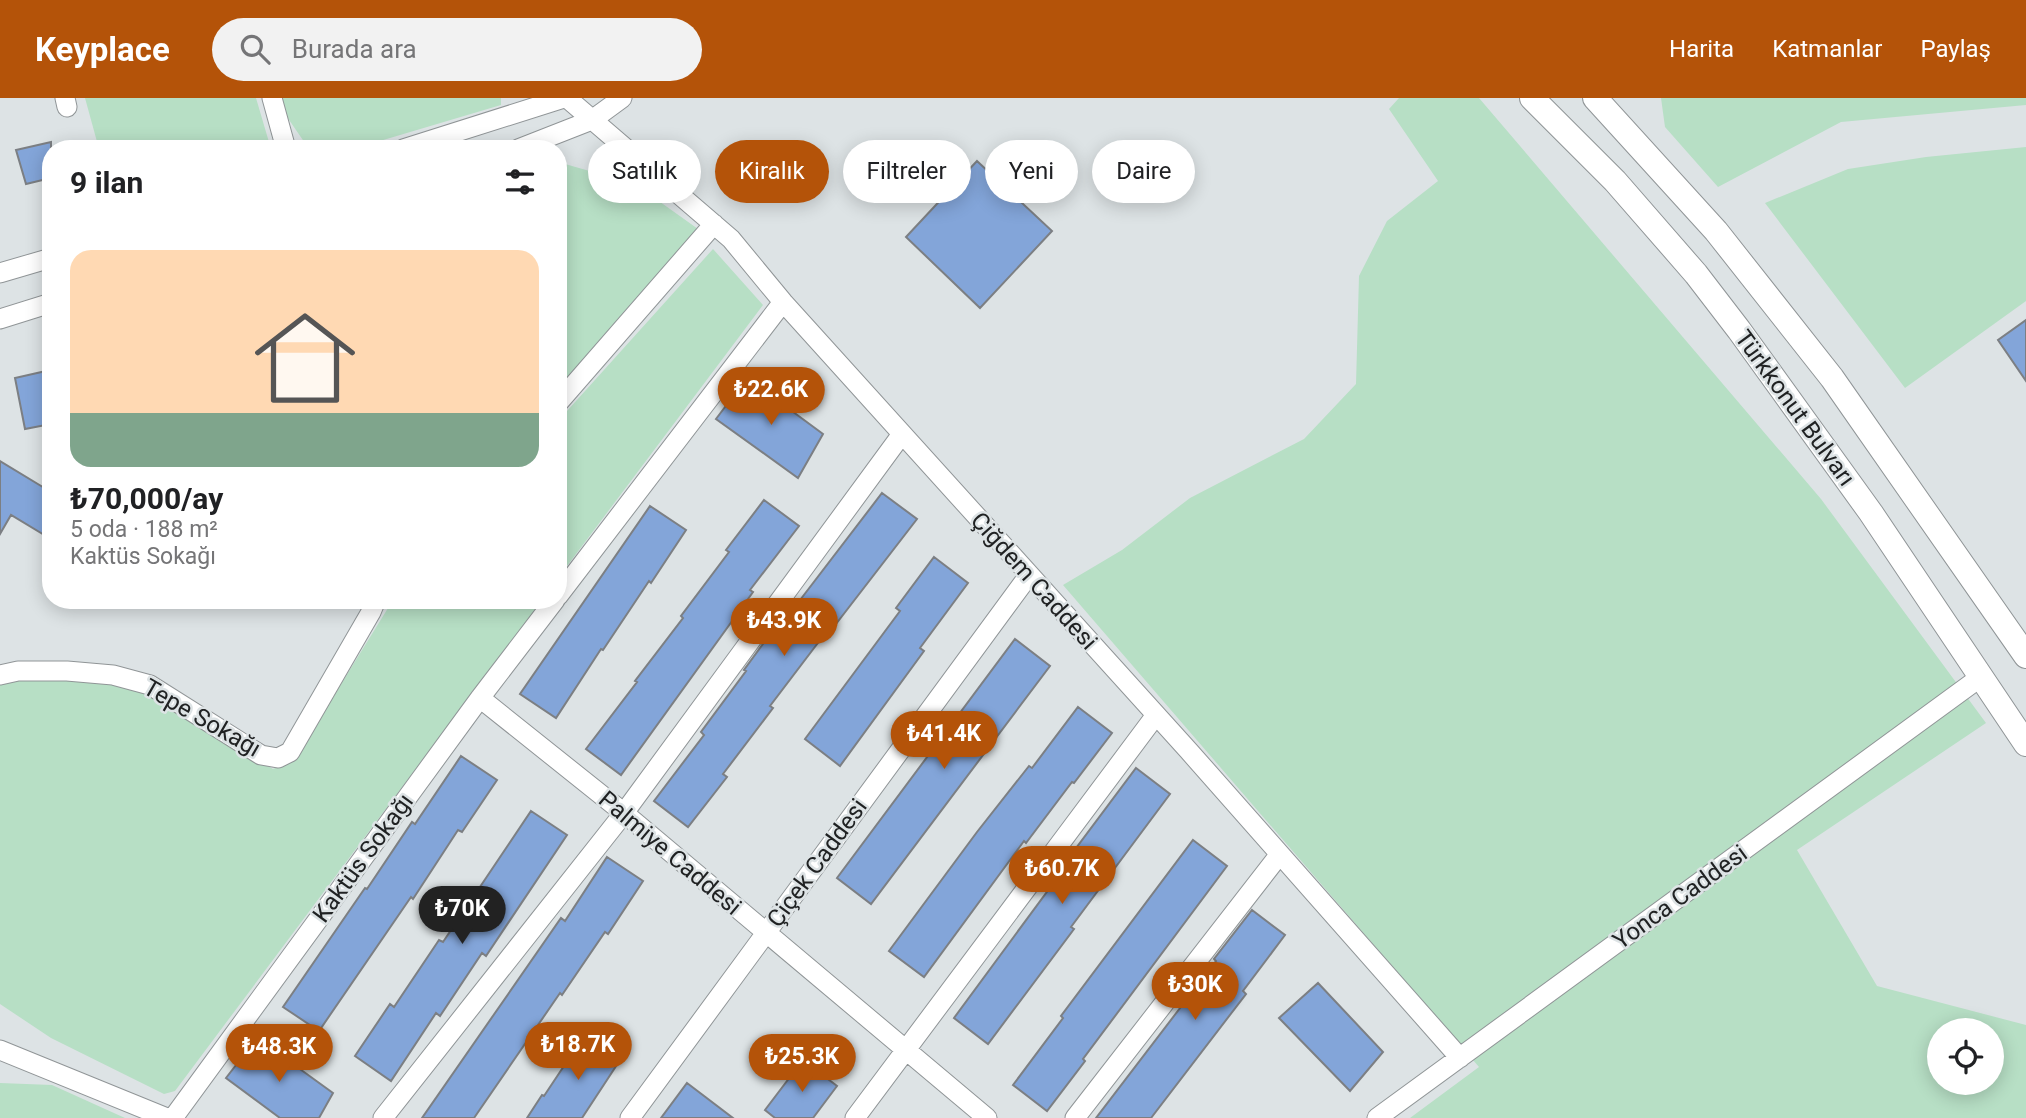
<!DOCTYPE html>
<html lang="tr">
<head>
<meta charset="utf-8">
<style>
	body { margin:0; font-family:Roboto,sans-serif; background:#f2f2f2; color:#202124; height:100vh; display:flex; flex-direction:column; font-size:26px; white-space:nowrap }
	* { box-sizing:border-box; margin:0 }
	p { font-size:23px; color:#757577 }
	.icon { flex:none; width:38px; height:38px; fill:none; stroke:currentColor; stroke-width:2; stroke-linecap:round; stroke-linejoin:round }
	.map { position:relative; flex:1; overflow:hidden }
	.drawer { position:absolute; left:42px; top:42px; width:525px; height:469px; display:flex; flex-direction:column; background:#fff; border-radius:28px; box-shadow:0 4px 18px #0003 }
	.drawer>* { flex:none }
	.banner { position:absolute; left:588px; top:42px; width:665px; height:63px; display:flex; gap:14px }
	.controls { position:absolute; left:1927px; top:920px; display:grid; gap:14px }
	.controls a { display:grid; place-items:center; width:77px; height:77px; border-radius:50%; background:#fff; box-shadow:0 4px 18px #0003; font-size:35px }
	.price { position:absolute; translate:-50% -60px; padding:0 16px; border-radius:24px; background:#b45309; color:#fff; font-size:23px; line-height:46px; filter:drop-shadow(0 2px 4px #0008) }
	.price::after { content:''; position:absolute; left:50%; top:42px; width:21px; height:16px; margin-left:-10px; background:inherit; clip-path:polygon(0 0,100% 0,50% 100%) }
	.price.on { background:#222; color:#fff }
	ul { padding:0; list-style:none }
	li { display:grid; align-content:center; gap:14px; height:371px; padding:0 28px }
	li span { display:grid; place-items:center; height:217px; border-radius:21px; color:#555 }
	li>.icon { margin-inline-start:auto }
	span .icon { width:126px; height:126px; fill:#fffc; stroke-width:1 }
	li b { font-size:30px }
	h2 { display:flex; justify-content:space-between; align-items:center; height:84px; padding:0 28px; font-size:30px }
	.pill { padding:0 24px; border-radius:32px; background:#fff; box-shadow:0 4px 18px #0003; font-size:24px; line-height:63px }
	.pill.on { background:#b45309; color:#fff }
	header { display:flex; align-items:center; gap:42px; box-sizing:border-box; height:98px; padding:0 35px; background:#b45309; color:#fff }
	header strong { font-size:33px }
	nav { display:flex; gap:38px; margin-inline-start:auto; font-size:24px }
	.search { width:490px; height:63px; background:#f2f2f2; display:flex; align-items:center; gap:18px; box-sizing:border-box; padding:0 24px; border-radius:38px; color:#757577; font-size:26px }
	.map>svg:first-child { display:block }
</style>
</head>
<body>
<header>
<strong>Keyplace</strong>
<div class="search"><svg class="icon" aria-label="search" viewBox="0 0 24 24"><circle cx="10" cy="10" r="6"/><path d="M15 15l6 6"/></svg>Burada ara</div>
<nav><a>Harita</a><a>Katmanlar</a><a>Paylaş</a></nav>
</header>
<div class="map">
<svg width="2026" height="1020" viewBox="0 0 2026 1020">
	<rect width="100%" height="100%" fill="#dde3e5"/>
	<!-- green -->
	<path fill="#b7dfc5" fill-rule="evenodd" d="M85 0H256L271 51H99Z
		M280 0H501V7L353 51H309L283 13Z
		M1399 0H1479L1821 401 1986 625 1797 752 1877 888 2026 927V1020H1410L1479 969 1063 487 1122 452 1190 400 1304 341 1356 286 1359 178 1387 123 1438 83 1389 11ZM1939 933H1992V985H1939Z
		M1661 0H2026V7L1841 24 1718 89 1665 29Z
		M2026 49V203L1905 290 1765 105 1848 71 1926 59Z
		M558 64 635 86 698 131 558 294Z
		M713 151 763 207 558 480V323Z
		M393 502H542L175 993 164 996 51 940 0 906V586L25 582 84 580 135 587 273 671 294 662Z
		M0 985 52 987 125 1020H0Z"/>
	<!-- building -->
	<path fill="#83a5d9" stroke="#7c7f83" stroke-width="2" d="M51 44V80L26 86 16 52Z
		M977 63 1052 133 980 210 906 139Z
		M2026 222V283L1998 242Z
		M46 273 51 297V326L25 331 15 280Z
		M747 280 823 336 798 380 716 321Z
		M0 363 51 394V441L11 417 0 436Z
		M882 395 917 421 829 535 827 533 770 608 773 610 723 676 727 679 688 729 654 703 704 637 701 634 746 573 744 572 781 521 784 523Z
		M764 402 799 428 750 492 753 494 621 677 586 651 637 584 635 583 683 520 681 518 729 454 726 452Z
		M650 408 686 432 651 485 649 483 603 552 601 551 556 620 520 596Z
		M934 459 968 485 920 550 924 553 840 668 805 641 900 513 896 510Z
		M1015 541 1050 568 871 806 837 780Z
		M1078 609 1112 635 1074 685 1072 684 1026 745 1024 743 924 879 889 853 977 734 1029 668 1032 670Z
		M461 658 497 682 462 734 458 732 413 801 411 799 319 933 283 909 365 790 367 791 412 724 415 726Z
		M1136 670 1170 696 1071 829 1074 831 988 946 954 920 1049 791 1047 789Z
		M531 713 567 737 486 858 482 855 440 918 436 915 391 983 355 958 390 906 394 909 439 842 443 844Z
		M1193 742 1227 768 1083 961 1085 963 1047 1013 1013 987 1063 920 1061 918Z
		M607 759 643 783 608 836 605 834 562 897 560 895 474 1020H422L561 820 565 823Z
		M1252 812 1285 837 1243 893 1246 896 1151 1020H1096L1216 863 1214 861Z
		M1318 885 1383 954 1350 993 1279 920Z
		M586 935 622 959 582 1020H527L542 997 544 998Z
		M257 940 333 995 319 1020H280L226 980Z
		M803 962 837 988 813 1020H775L765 1012Z
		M687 985 733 1020H661Z"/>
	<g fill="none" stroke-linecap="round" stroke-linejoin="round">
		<defs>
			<path id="minor" d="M65 0 67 9
				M272 0 286 51
				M567 0 731 141 783 204 1188 652 1460 960
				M403 51 564 0
				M518 51 592 22 622 0
				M0 175 51 160
				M0 221 51 205
				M558 305 714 126
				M558 498 783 204
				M0 577 18 573H67L113 577 150 587 261 657 278 660 290 654 371 514 376 502
				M480 600 624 715 987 1020
				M0 952 167 1020
				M173 1020 480 600 555 502
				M383 1020 624 715 902 336
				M630 1020 1029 477
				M855 1020 1156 617
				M1075 1020 1280 756
				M1377 1020 1982 578"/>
			<path id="tertiary" d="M1532 0 1615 83 1696 176 1739 232 1871 415 2026 646
				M1595 0 1716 133 1832 280 2026 558"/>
		</defs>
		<!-- minor casing -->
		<use href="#minor" stroke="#909597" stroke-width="21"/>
		<!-- tertiary casing -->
		<use href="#tertiary" stroke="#909597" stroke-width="26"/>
		<!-- minor -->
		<use href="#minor" stroke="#fff" stroke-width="19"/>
		<!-- tertiary -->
		<use href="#tertiary" stroke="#fff" stroke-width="24"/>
	</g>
	<g text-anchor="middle" stroke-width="5" stroke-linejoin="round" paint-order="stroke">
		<!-- street labels -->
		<g font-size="24" fill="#202223" stroke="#dde3e5">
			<text transform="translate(1795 310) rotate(54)" y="8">Türkkonut Bulvarı</text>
			<text transform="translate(1034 483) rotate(48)" y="8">Çiğdem Caddesi</text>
			<text transform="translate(202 620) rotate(30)" y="8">Tepe Sokağı</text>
			<text transform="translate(670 755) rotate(40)" y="8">Palmiye Caddesi</text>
			<text transform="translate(363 760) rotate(-54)" y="8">Kaktüs Sokağı</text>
			<text transform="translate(817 765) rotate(-54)" y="8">Çiçek Caddesi</text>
			<text transform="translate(1680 799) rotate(-36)" y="8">Yonca Caddesi</text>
		</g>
	</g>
</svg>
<div class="controls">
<a><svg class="icon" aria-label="locate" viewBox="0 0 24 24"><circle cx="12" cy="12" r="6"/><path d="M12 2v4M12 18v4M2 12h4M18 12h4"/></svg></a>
</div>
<b class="price" style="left:771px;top:329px">₺22.6K</b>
<b class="price" style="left:784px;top:560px">₺43.9K</b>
<b class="price" style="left:944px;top:673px">₺41.4K</b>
<b class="price" style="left:1062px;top:808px">₺60.7K</b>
<b class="price on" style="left:462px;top:848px">₺70K</b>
<b class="price" style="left:1195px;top:924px">₺30K</b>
<b class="price" style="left:578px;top:984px">₺18.7K</b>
<b class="price" style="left:279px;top:986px">₺48.3K</b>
<b class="price" style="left:802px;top:996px">₺25.3K</b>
<div class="banner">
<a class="pill">Satılık</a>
<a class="pill on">Kiralık</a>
<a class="pill">Filtreler</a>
<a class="pill">Yeni</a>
<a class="pill">Daire</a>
</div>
<section class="drawer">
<h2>9 ilan<svg class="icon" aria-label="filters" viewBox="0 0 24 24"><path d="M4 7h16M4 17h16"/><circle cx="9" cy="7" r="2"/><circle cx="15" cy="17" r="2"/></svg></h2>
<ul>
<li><span style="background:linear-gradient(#ffd9b3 75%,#7fa58c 0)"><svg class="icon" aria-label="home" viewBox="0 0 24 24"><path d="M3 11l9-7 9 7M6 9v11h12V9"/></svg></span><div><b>₺70,000/ay</b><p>5 oda · 188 m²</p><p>Kaktüs Sokağı</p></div></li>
</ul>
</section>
</div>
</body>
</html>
